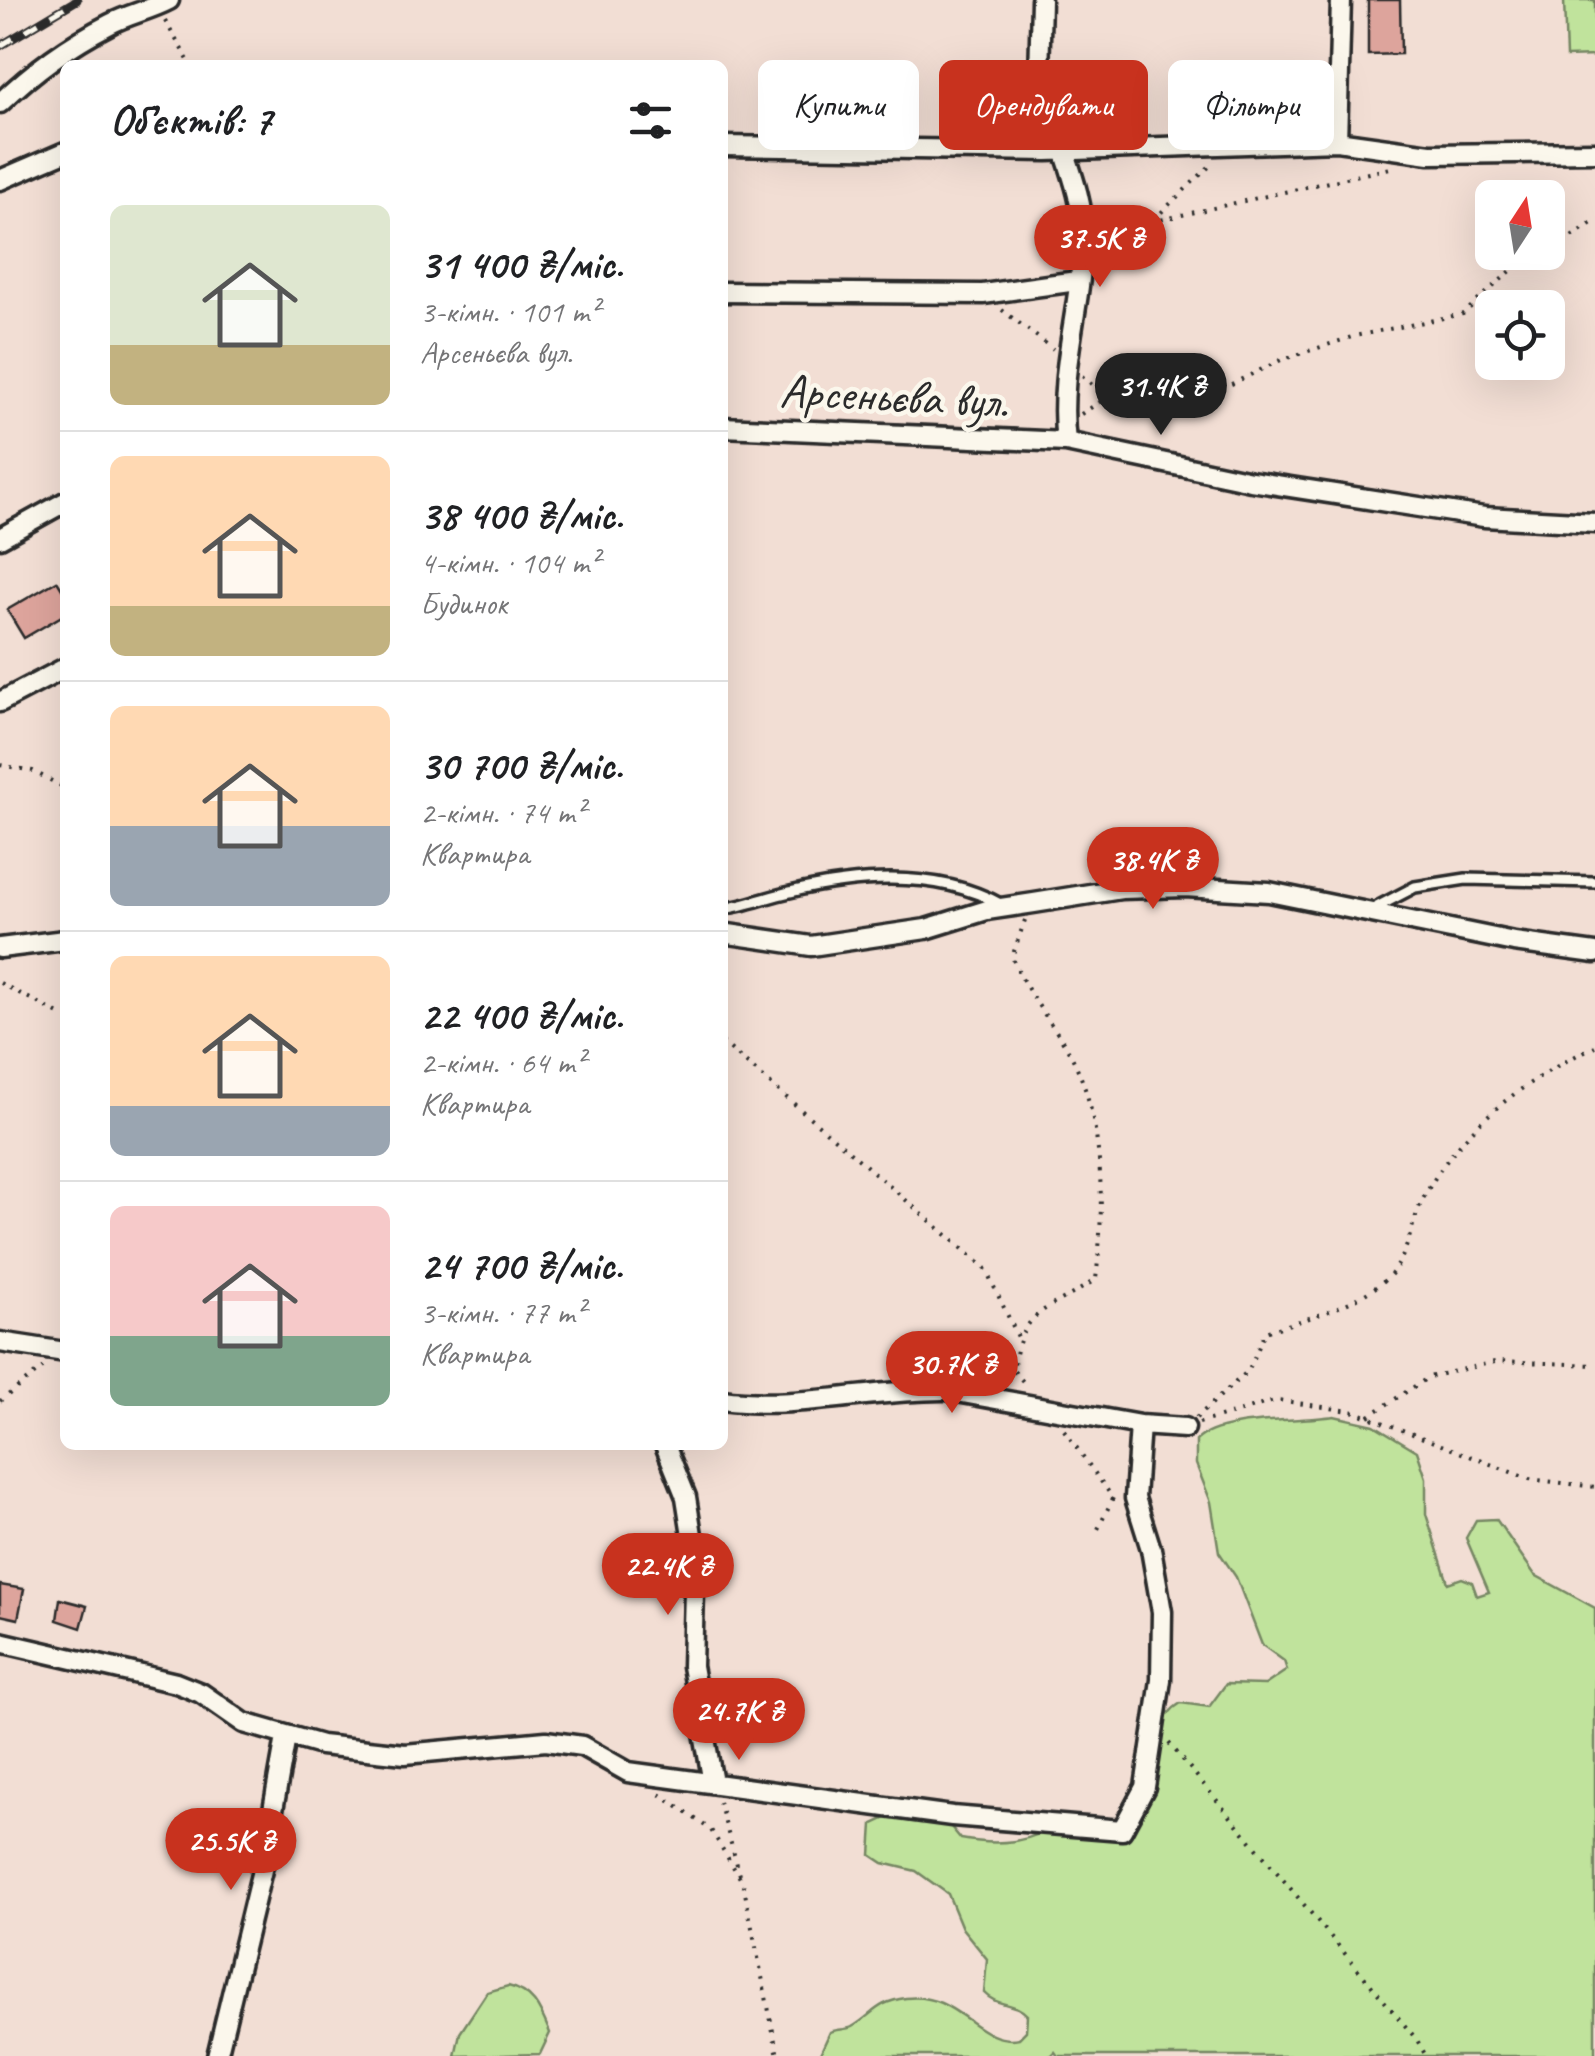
<!DOCTYPE html>
<html lang="uk">
<head>
<meta charset="utf-8">
<style>
	body { margin:0; font-family:Caveat,sans-serif; background:#f2f2f2; color:#202124; height:100vh; display:flex; flex-direction:column; font-size:38px; white-space:nowrap }
	* { box-sizing:border-box; margin:0 }
	p { font-size:32px; color:#757577 }
	.icon { flex:none; width:55px; height:55px; fill:none; stroke:currentColor; stroke-width:2; stroke-linecap:round; stroke-linejoin:round }
	.map { position:relative; flex:1; overflow:hidden }
	.details { position:absolute; left:60px; top:60px; width:668px; height:1390px; display:flex; flex-direction:column; background:#fff; border-radius:15px; box-shadow:0 10px 40px #0002 }
	.details>* { flex:none }
	.banner { position:absolute; left:758px; top:60px; width:688px; height:90px; display:flex; gap:20px }
	.needle { width:65px; rotate:12deg }
	.fabs { position:absolute; left:1475px; top:180px; display:grid; gap:20px }
	.fabs a { display:grid; place-items:center; width:90px; height:90px; border-radius:15px; background:#fff; box-shadow:0 10px 40px #0002; font-size:50px }
	.price { position:absolute; translate:-50% -85px; padding:0 22px; border-radius:35px; background:#c8321e; color:#fff; font-size:32px; line-height:65px; filter:drop-shadow(0 2px 5px #0008) }
	.price::after { content:''; position:absolute; left:50%; top:60px; width:30px; height:22px; margin-left:-15px; background:inherit; clip-path:polygon(0 0,100% 0,50% 100%) }
	.price.selected { background:#222; color:#fff }
	ul { padding:0; list-style:none }
	li { display:flex; align-items:center; gap:30px; height:250px; padding:0 50px }
	li+li { border-top:2px solid #e0e0e0 }
	li span { display:grid; place-items:center; flex:none; width:280px; height:200px; border-radius:15px; color:#555 }
	li>.icon { margin-inline-start:auto }
	span .icon { width:120px; height:120px; fill:#fffc; stroke-width:1 }
	li b { font-size:42px }
	h2 { display:flex; justify-content:space-between; align-items:center; height:120px; padding:0 50px; font-size:42px }
	.chip { padding:0 35px; border-radius:15px; background:#fff; box-shadow:0 10px 40px #0002; font-size:35px; line-height:90px }
	.chip.selected { background:#c8321e; color:#fff }
	.map>svg:first-child { display:block }
</style>
</head>
<body>
<div class="map">
<svg width="1595" height="2056" viewBox="0 0 1595 2056">
	<rect width="100%" height="100%" fill="#f2ded4"/>
	<filter id="ink" filterUnits="userSpaceOnUse"><feTurbulence type="fractalNoise" baseFrequency=".01" numOctaves="2"/><feDisplacementMap in="SourceGraphic" scale="20" xChannelSelector="R" yChannelSelector="G"/><feConvolveMatrix kernelMatrix="1 2 1 2 8 2 1 2 1" color-interpolation-filters="sRGB"/></filter>
	<g filter="url(#ink)">
		<!-- green -->
		<path fill="#c0e39c" stroke="#768764" stroke-width="2.5" d="M1564 0H1595V56L1566 57Z
			M1334 1416 1374 1425 1417 1451 1426 1478V1514L1448 1583 1462 1578 1472 1582 1477 1596 1489 1592 1466 1538 1476 1520 1496 1519 1535 1575 1595 1608V2056H1058L1055 2052 1051 2056H819L830 2032C837 2029 846 2030 852 2027 874 2014 876 2002 906 1998 958 1991 978 2047 1019 2038L1026 2031 1027 2015C1016 2002 997 2007 984 1993L987 1959 962 1928 948 1894 916 1871 883 1863 871 1855 873 1824 888 1817 916 1821C923 1802 932 1802 949 1808L951 1827 961 1839C988 1844 1021 1845 1046 1830L1136 1822C1156 1789 1145 1723 1181 1703L1209 1707 1226 1684 1265 1685 1287 1670 1284 1661 1262 1645 1236 1577 1219 1552 1211 1502 1196 1464V1441C1219 1417 1297 1422 1334 1416Z
			M508 1986C534 1992 540 2009 550 2033L540 2054 455 2056 460 2033 487 1992Z"/>
		<!-- building -->
		<path fill="#dda49c" stroke="#2b2b2b" stroke-width="2.5" d="M1368 0H1400L1401 54 1368 55Z
			M57 581 65 594V614L24 638 7 610Z
			M0 1585 24 1589 18 1619 0 1615Z
			M60 1599 87 1606 81 1628 57 1620Z"/>
		<g fill="none" stroke-linecap="round" stroke-linejoin="round">
			<defs>
				<path id="service" d="M722 909C745 906 767 897 790 892 858 876 939 870 1002 905
					M1371 910 1415 887 1466 879 1595 882"/>
				<path id="minor" d="M1041 0 1038 114 1047 151
					M0 103C33 71 69 45 110 24 129 14 150 10 169 0
					M1337 141 1341 0
					M722 146 1047 151 1337 141 1430 154 1595 152
					M1064 150C1073 177 1083 205 1083 233 1083 304 1057 371 1066 442
					M0 180 65 152
					M722 292 983 294 1077 281
					M722 427 1066 442 1251 481 1484 517 1595 523
					M0 538 65 502
					M0 702 65 668
					M722 933 811 946 926 929 987 910 1034 903 1121 889 1185 887 1269 892 1514 942 1595 953
					M0 948 65 940
					M0 1342 65 1352
					M722 1400C799 1410 871 1389 946 1390L1140 1425 1185 1428
					M665 1445 686 1497 695 1554 692 1666 713 1783
					M0 1642 176 1683 201 1693 244 1723 321 1745 405 1754 546 1741 582 1746 628 1772 952 1816 1122 1830 1145 1787 1161 1680 1162 1612 1151 1549 1135 1498 1140 1425
					M217 2056 263 1866 286 1737"/>
			</defs>
			<!-- service casing -->
			<use href="#service" stroke="#2b2b2b" stroke-width="16"/>
			<!-- minor casing -->
			<use href="#minor" stroke="#2b2b2b" stroke-width="25"/>
			<!-- path -->
			<path stroke="#2b2b2b" stroke-width="4" stroke-dasharray="2.5 8" stroke-linecap="butt" d="M165 21 191 65
				M1151 222 1395 167
				M1098 249 1151 222 1213 163
				M1002 310 1053 349
				M1082 376 1105 396
				M1081 414 1106 398 1177 400 1217 391 1281 360 1355 336 1463 314 1513 269 1543 256 1595 221
				M0 765 33 771 65 788
				M1025 920 1012 957C1025 990 1045 1014 1064 1043 1105 1108 1105 1206 1096 1279 1049 1313 1023 1303 1013 1370L1026 1385
				M0 983 65 1017
				M722 1042 985 1268 1018 1337
				M0 1401 43 1368
				M1369 1416 1429 1377 1499 1361 1595 1365
				M1196 1418 1249 1370 1265 1332C1305 1319 1351 1308 1385 1280 1409 1261 1410 1222 1424 1197 1462 1125 1524 1081 1595 1046
				M1199 1423 1278 1400 1356 1412 1529 1479 1595 1487
				M1064 1430 1113 1498 1098 1529
				M1169 1743 1417 2040 1426 2056
				M660 1794 711 1830 743 1883 778 2056
				M719 1802 740 1875"/>
			<!-- service -->
			<use href="#service" stroke="#fbf7ec" stroke-width="9"/>
			<!-- minor -->
			<use href="#minor" stroke="#fbf7ec" stroke-width="18"/>
			<defs>
				<path id="rail" d="M0 46 77 0"/>
			</defs>
			<!-- rail casing -->
			<use href="#rail" stroke="#2b2b2b" stroke-width="9"/>
			<!-- rail -->
			<use href="#rail" stroke="#fbf7ec" stroke-width="5" stroke-dasharray="15" stroke-linecap="butt"/>
		</g>
	</g>
	<g text-anchor="middle" stroke-width="9" stroke-linejoin="round" paint-order="stroke">
		<!-- street labels -->
		<g font-size="48" fill="#2b2b2b" stroke="#fbf7ec">
			<text transform="translate(894 395) rotate(3)" y="17">Арсеньєва вул.</text>
		</g>
	</g>
</svg>
<div class="fabs">
<a><svg class="needle" viewBox="-14 -14 28 28"><path d="M0-13l5 13h-10z" fill="#e53935"/><path d="M0 13l5-13h-10z" fill="#757577"/></svg></a>
<a><svg class="icon" aria-label="locate" viewBox="0 0 24 24"><circle cx="12" cy="12" r="6"/><path d="M12 2v4M12 18v4M2 12h4M18 12h4"/></svg></a>
</div>
<b class="price" style="left:1100px;top:290px">37.5K ₴</b>
<b class="price selected" style="left:1161px;top:438px">31.4K ₴</b>
<b class="price" style="left:1153px;top:912px">38.4K ₴</b>
<b class="price" style="left:952px;top:1416px">30.7K ₴</b>
<b class="price" style="left:668px;top:1618px">22.4K ₴</b>
<b class="price" style="left:739px;top:1763px">24.7K ₴</b>
<b class="price" style="left:231px;top:1893px">25.5K ₴</b>
<div class="banner">
<a class="chip">Купити</a>
<a class="chip selected">Орендувати</a>
<a class="chip">Фільтри</a>
</div>
<section class="details">
<h2>Об’єктів: 7<svg class="icon" aria-label="filters" viewBox="0 0 24 24"><path d="M4 7h16M4 17h16"/><circle cx="9" cy="7" r="2"/><circle cx="15" cy="17" r="2"/></svg></h2>
<ul>
<li><span style="background:linear-gradient(#dfe7d0 70%,#c2b280 0)"><svg class="icon" aria-label="home" viewBox="0 0 24 24"><path d="M3 11l9-7 9 7M6 9v11h12V9"/></svg></span><div><b>31 400 ₴/міс.</b><p>3-кімн. · 101 m²</p><p>Арсеньєва вул.</p></div></li>
<li><span style="background:linear-gradient(#ffd9b3 75%,#c2b280 0)"><svg class="icon" aria-label="home" viewBox="0 0 24 24"><path d="M3 11l9-7 9 7M6 9v11h12V9"/></svg></span><div><b>38 400 ₴/міс.</b><p>4-кімн. · 104 m²</p><p>Будинок</p></div></li>
<li><span style="background:linear-gradient(#ffd9b3 60%,#9aa5b1 0)"><svg class="icon" aria-label="home" viewBox="0 0 24 24"><path d="M3 11l9-7 9 7M6 9v11h12V9"/></svg></span><div><b>30 700 ₴/міс.</b><p>2-кімн. · 74 m²</p><p>Квартира</p></div></li>
<li><span style="background:linear-gradient(#ffd9b3 75%,#9aa5b1 0)"><svg class="icon" aria-label="home" viewBox="0 0 24 24"><path d="M3 11l9-7 9 7M6 9v11h12V9"/></svg></span><div><b>22 400 ₴/міс.</b><p>2-кімн. · 64 m²</p><p>Квартира</p></div></li>
<li><span style="background:linear-gradient(#f6c9c9 65%,#7fa58c 0)"><svg class="icon" aria-label="home" viewBox="0 0 24 24"><path d="M3 11l9-7 9 7M6 9v11h12V9"/></svg></span><div><b>24 700 ₴/міс.</b><p>3-кімн. · 77 m²</p><p>Квартира</p></div></li>
</ul>
</section>
</div>
</body>
</html>
